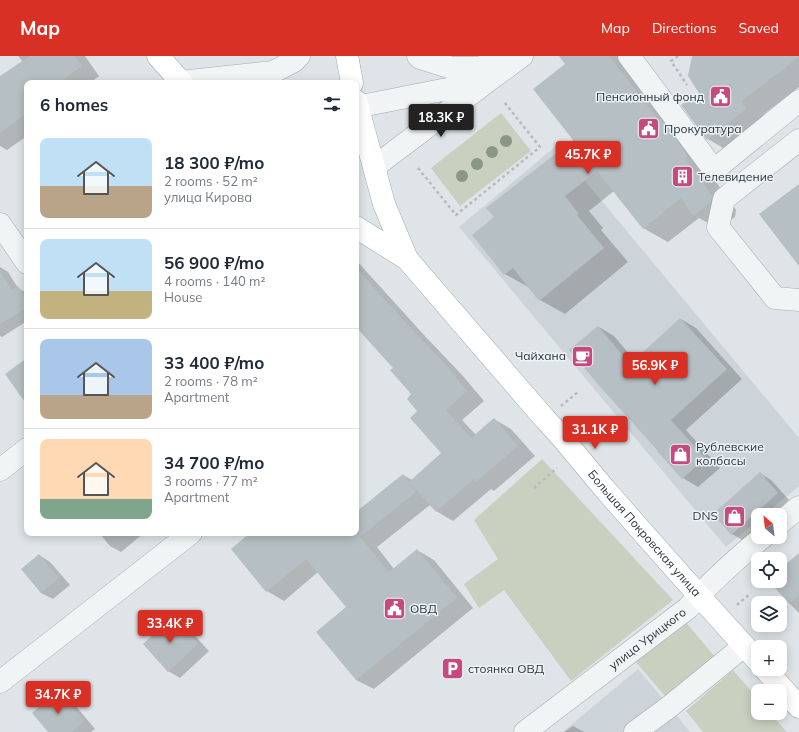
<!DOCTYPE html>
<html lang="en">
<head>
<meta charset="utf-8">
<style>
	body { margin:0; font-family:Mulish,sans-serif; background:#f6f6f7; color:#1f2937; height:100vh; display:flex; flex-direction:column; font-size:15px; white-space:nowrap }
	* { box-sizing:border-box; margin:0 }
	p { font-size:13px; color:#747a83 }
	.icon { flex:none; width:22px; height:22px; fill:none; stroke:currentColor; stroke-width:2; stroke-linecap:round; stroke-linejoin:round }
	.map { position:relative; flex:1; overflow:hidden }
	.details { position:absolute; left:24px; top:24px; width:335px; height:456px; display:flex; flex-direction:column; background:#fff; border-radius:8px; box-shadow:0 2px 10px #0003 }
	.details>* { flex:none }
	.needle { width:26px; rotate:332deg }
	.buttons { position:absolute; left:751px; top:452px; display:grid; gap:8px }
	.buttons a { display:grid; place-items:center; width:36px; height:36px; border-radius:8px; background:#fff; box-shadow:0 2px 10px #0003; font-size:20px }
	.price { position:absolute; translate:-50% -34px; padding:0 9px; border-radius:4px; background:#d93025; color:#fff; font-size:13px; line-height:26px; filter:drop-shadow(0 1px 2px #0008) }
	.price::after { content:''; position:absolute; left:50%; top:24px; width:12px; height:9px; margin-left:-6px; background:inherit; clip-path:polygon(0 0,100% 0,50% 100%) }
	.price.current { background:#222; color:#fff }
	ul { padding:0; list-style:none }
	li { display:flex; align-items:center; gap:12px; height:100px; padding:0 16px }
	li+li { border-top:1px solid #e0e1e3 }
	li span { display:grid; place-items:center; flex:none; width:112px; height:80px; border-radius:8px; color:#555 }
	li>.icon { margin-inline-start:auto }
	span .icon { width:48px; height:48px; fill:#fffc; stroke-width:1 }
	li b { font-size:17px }
	h2 { display:flex; justify-content:space-between; align-items:center; height:48px; padding:0 16px; font-size:17px }
	header { display:flex; align-items:center; gap:24px; box-sizing:border-box; height:56px; padding:0 20px; background:#d93025; color:#fff }
	header strong { font-size:19px }
	nav { display:flex; gap:22px; margin-inline-start:auto; font-size:14px }
	.map>svg:first-child { display:block }
</style>
</head>
<body>
<header>
<strong>Map</strong>
<nav><a>Map</a><a>Directions</a><a>Saved</a></nav>
</header>
<div class="map">
<svg width="799" height="676" viewBox="0 0 799 676">
	<rect width="100%" height="100%" fill="#dee4e7"/>
	<!-- built -->
	<path fill="#ccd4d9" d="M556 90 799 382V430L764 459H758V464L726 491 459 171Z
		M638 613 690 676H563L572 668Z"/>
	<!-- green -->
	<path fill="#c9d0c0" d="M501 57 531 95 460 150 431 112Z
		M542 403 673 544 571 625 504 534 479 552 464 528 498 503 474 464Z
		M684 564 720 607 671 647 635 605Z
		M733 614 758 643V657H770L787 676H703L686 655Z"/>
	<!-- shadow -->
	<path fill="#0003" d="M18 0H85L99 20 90 27H27V80L7 94 0 90V21L23 6Z
		M572 0H622L709 116 736 154 735 161 719 173 699 162 668 186 643 172 614 135 589 155 603 172 601 174 628 206 565 258 540 244 530 232 505 218 495 161 574 84 566 8Z
		M693 0H799V31L764 58 768 66 730 96 708 83Z
		M356 204 424 279 463 320 484 345 462 364 476 379 494 363 511 373 535 400 494 435 491 433 453 465 436 455 430 449 377 491 394 513 417 494 434 504 473 552 374 633 356 624 347 551 318 516 284 545 267 535 252 477H356V457L403 419 412 424 442 398 419 355 413 338 394 312 360 274 356 277Z
		M0 211 8 216 18 232 27 237V265L2 281 0 280Z
		M681 263 696 272 742 323 686 374 720 412 698 431 683 422 599 271 614 280 635 305Z
		M760 417 771 424 789 444 773 459H758V472L744 485 732 478 714 458Z
		M99 477H144L121 496 110 490Z
		M39 499 50 506 70 529 53 543 41 537 22 513Z
		M799 506V557L790 548 770 525H780V514Z
		M173 562 185 569 209 595 180 622 168 615Z
		M58 636 70 643 95 673 91 676H50Z
		M573 670 584 676H564Z"/>
	<!-- building -->
	<path fill="#b6bfc3" d="M30 0H75L82 10 59 27H27V57L0 77V20Z
		M559 0H609L659 64 661 63 688 100 685 102 712 140 710 147 693 160 681 142 643 173 597 115 565 140 579 158 577 159 604 192 539 245 513 212 504 219 472 179 494 161 486 152 573 84 533 33 565 8Z
		M692 0H799V1L742 45 746 53 707 84 681 49 699 37 688 20Z
		M799 128V210L759 158Z
		M356 212 407 268 446 309 467 335 446 354 471 382 494 362 518 390 476 426 474 423 436 456 409 426 416 436 360 481 389 516 417 493 457 542 356 624 316 576 346 551 306 503 266 536 231 493 250 477H356V456L403 418 409 426 441 397 410 362 417 355 407 343 411 338 390 314 393 312 356 271Z
		M0 215 12 234 18 230 27 245V252L0 268Z
		M680 262 727 313 671 364 705 402 682 423 657 395H658L603 334 569 294 598 270 630 308Z
		M27 302V349L5 318Z
		M760 416 778 437 731 479 713 458Z
		M799 497V540L789 548 769 525H780V513Z
		M39 498 59 522 41 537 21 513Z
		M173 561 198 588 168 616 143 588Z
		M58 635 84 665 72 676H48L32 657Z"/>
	<g fill="none" stroke-linecap="round" stroke-linejoin="round">
		<defs>
			<g id="minor">
				<path d="M418 0 420 2 452 12H478L501 5"/>
				<path d="M629 0 714 114 799 45"/>
				<path d="M180 26 273 16 294 5 299 0"/>
				<path d="M356 51 483 26"/>
				<path d="M799 84 724 143 718 171 775 242 799 244"/>
				<path d="M374 111 488 25 522 0"/>
				<path d="M0 168 27 207"/>
				<path d="M0 414 27 393"/>
				<path d="M780 467 799 451"/>
				<path d="M0 626 191 477"/>
				<path id="s1" d="M525 676 688 552C711 525 736 503 763 481"/>
				<path d="M635 676 669 651 744 590"/>
			</g>
			<g id="major">
				<path d="M158 0 182 27"/>
				<path d="M347 0 352 27"/>
				<path d="M356 45 384 148 407 203"/>
				<path id="s2" d="M356 171 407 203 545 363C568 387 588 414 610 439 659 495 708 550 758 605"/>
				<path d="M765 613 799 651"/>
			</g>
		</defs>
		<!-- minor casing -->
		<use href="#minor" stroke="#a4acb1" stroke-width="23"/>
		<!-- major casing -->
		<use href="#major" stroke="#9eacb2" stroke-width="23"/>
		<!-- path -->
		<path stroke="#b5bbbe" stroke-width="2.5" stroke-dasharray="3 3" stroke-linecap="butt" d="M678 0 671 5 687 29
			M418 112 456 159 540 91 504 46
			M561 350 578 336
			M534 432 557 412
			M737 549 751 537"/>
		<!-- minor -->
		<use href="#minor" stroke="#f1f4f5" stroke-width="22"/>
		<!-- major -->
		<use href="#major" stroke="#fff" stroke-width="22"/>
	</g>
	<!-- trees -->
	<g fill="#8a9786">
		<circle cx="506" cy="85" r="6"/>
		<circle cx="492" cy="96" r="6"/>
		<circle cx="477" cy="108" r="6"/>
		<circle cx="462" cy="120" r="6"/>
	</g>
	<!-- icons -->
	<defs>
		<symbol id="civic-square" viewBox="-11 -11 22 22"><rect x="-9" y="-9" width="18" height="18" rx="4" fill="#c6497f" stroke="#edf2f5"/><path d="M-.6-6.5H3V-4.5H.6V-3L4-1V1h2V6H-6V1h2V-1L-.6-3ZM-1.2 2.5V6h2.4V2.5Z" fill="#fff"/></symbol>
		<symbol id="building-square" viewBox="-11 -11 22 22"><rect x="-9" y="-9" width="18" height="18" rx="4" fill="#c6497f" stroke="#edf2f5"/><path d="M-4-6H4V6H1V3H-1V6H-4ZM-2.5-4.3h1.7v1.8h-1.7ZM.8-4.3h1.7v1.8H.8ZM-2.5-1h1.7V.8h-1.7ZM.8-1h1.7V.8H.8Z" fill="#fff"/></symbol>
		<symbol id="cafe-square" viewBox="-11 -11 22 22"><rect x="-9" y="-9" width="18" height="18" rx="4" fill="#c6497f" stroke="#edf2f5"/><path d="M-5.5-4.5H6V0H3Q3 3.5 0 3.5H-2.5Q-5.5 3.5-5.5 0ZM3-3.2v2h1.7v-2ZM-6 4.5H4V6H-6Z" fill="#fff"/></symbol>
		<symbol id="shop-square" viewBox="-11 -11 22 22"><rect x="-9" y="-9" width="18" height="18" rx="4" fill="#c6497f" stroke="#edf2f5"/><path d="M-5-2.5h2.3a2.7 3.5 0 0 1 5.4 0H5L5.5 6h-11ZM-1.5-2.5h3a1.5 2.3 0 0 0-3 0Z" fill="#fff"/></symbol>
		<symbol id="parking-square" viewBox="-11 -11 22 22"><rect x="-9" y="-9" width="18" height="18" rx="4" fill="#c6497f" stroke="#edf2f5"/><path d="M-3.5-5.5H1a3.5 3.5 0 0 1 0 7H-1V5.5H-3.5ZM-1-3.4V-.6H.8a1.4 1.4 0 0 0 0-2.8Z" fill="#fff"/></symbol>
	</defs>
	<g fill-rule="evenodd">
		<use href="#civic-square" x="708" y="28" width="25" height="25"/>
		<use href="#civic-square" x="636" y="60" width="25" height="25"/>
		<use href="#building-square" x="670" y="108" width="25" height="25"/>
		<use href="#cafe-square" x="570" y="288" width="25" height="25"/>
		<use href="#shop-square" x="668" y="386" width="25" height="25"/>
		<use href="#shop-square" x="722" y="448" width="25" height="25"/>
		<use href="#civic-square" x="382" y="540" width="25" height="25"/>
		<use href="#parking-square" x="440" y="600" width="25" height="25"/>
	</g>
	<g text-anchor="middle" stroke-width="3" stroke-linejoin="round" paint-order="stroke">
		<!-- poi labels -->
		<g font-size="12" fill="#28353d" stroke="#edf2f5" text-anchor="start">
			<text x="704" y="45" text-anchor="end">Пенсионный фонд</text>
			<text x="664" y="77">Прокуратура</text>
			<text x="698" y="125">Телевидение</text>
			<text x="566" y="304" text-anchor="end">Чайхана</text>
			<text x="696" y="395">Рублевские<tspan x="696" dy="14">колбасы</tspan></text>
			<text x="718" y="464" text-anchor="end">DNS</text>
			<text x="410" y="557">ОВД</text>
			<text x="468" y="617">стоянка ОВД</text>
		</g>
		<!-- street labels -->
		<g font-size="12" fill="#28353d" stroke="#edf2f5">
			<text dy="4" stroke="none"><textPath href="#s2" startOffset="423">Большая Покровская улица</textPath></text>
			<text dy="4" stroke="none"><textPath href="#s1" startOffset="154">улица Урицкого</textPath></text>
		</g>
	</g>
</svg>
<div class="buttons">
<a><svg class="needle" viewBox="-14 -14 28 28"><path d="M0-13l5 13h-10z" fill="#e53935"/><path d="M0 13l5-13h-10z" fill="#747a83"/></svg></a>
<a><svg class="icon" aria-label="locate" viewBox="0 0 24 24"><circle cx="12" cy="12" r="6"/><path d="M12 2v4M12 18v4M2 12h4M18 12h4"/></svg></a>
<a><svg class="icon" aria-label="layers" viewBox="0 0 24 24"><path d="M12 4l9 5-9 5-9-5zM3 14l9 5 9-5"/></svg></a>
<a>+</a>
<a>−</a>
</div>
<b class="price current" style="left:441px;top:82px">18.3K ₽</b>
<b class="price" style="left:588px;top:119px">45.7K ₽</b>
<b class="price" style="left:655px;top:330px">56.9K ₽</b>
<b class="price" style="left:595px;top:394px">31.1K ₽</b>
<b class="price" style="left:170px;top:588px">33.4K ₽</b>
<b class="price" style="left:58px;top:659px">34.7K ₽</b>
<section class="details">
<h2>6 homes<svg class="icon" aria-label="filters" viewBox="0 0 24 24"><path d="M4 7h16M4 17h16"/><circle cx="9" cy="7" r="2"/><circle cx="15" cy="17" r="2"/></svg></h2>
<ul>
<li><span style="background:linear-gradient(#bfe0f5 60%,#b9a48a 0)"><svg class="icon" aria-label="home" viewBox="0 0 24 24"><path d="M3 11l9-7 9 7M6 9v11h12V9"/></svg></span><div><b>18 300 ₽/mo</b><p>2 rooms · 52 m²</p><p>улица Кирова</p></div></li>
<li><span style="background:linear-gradient(#bfe0f5 65%,#c2b280 0)"><svg class="icon" aria-label="home" viewBox="0 0 24 24"><path d="M3 11l9-7 9 7M6 9v11h12V9"/></svg></span><div><b>56 900 ₽/mo</b><p>4 rooms · 140 m²</p><p>House</p></div></li>
<li><span style="background:linear-gradient(#a9c7e8 70%,#b9a48a 0)"><svg class="icon" aria-label="home" viewBox="0 0 24 24"><path d="M3 11l9-7 9 7M6 9v11h12V9"/></svg></span><div><b>33 400 ₽/mo</b><p>2 rooms · 78 m²</p><p>Apartment</p></div></li>
<li><span style="background:linear-gradient(#ffd9b3 75%,#7fa58c 0)"><svg class="icon" aria-label="home" viewBox="0 0 24 24"><path d="M3 11l9-7 9 7M6 9v11h12V9"/></svg></span><div><b>34 700 ₽/mo</b><p>3 rooms · 77 m²</p><p>Apartment</p></div></li>
</ul>
</section>
</div>
</body>
</html>
